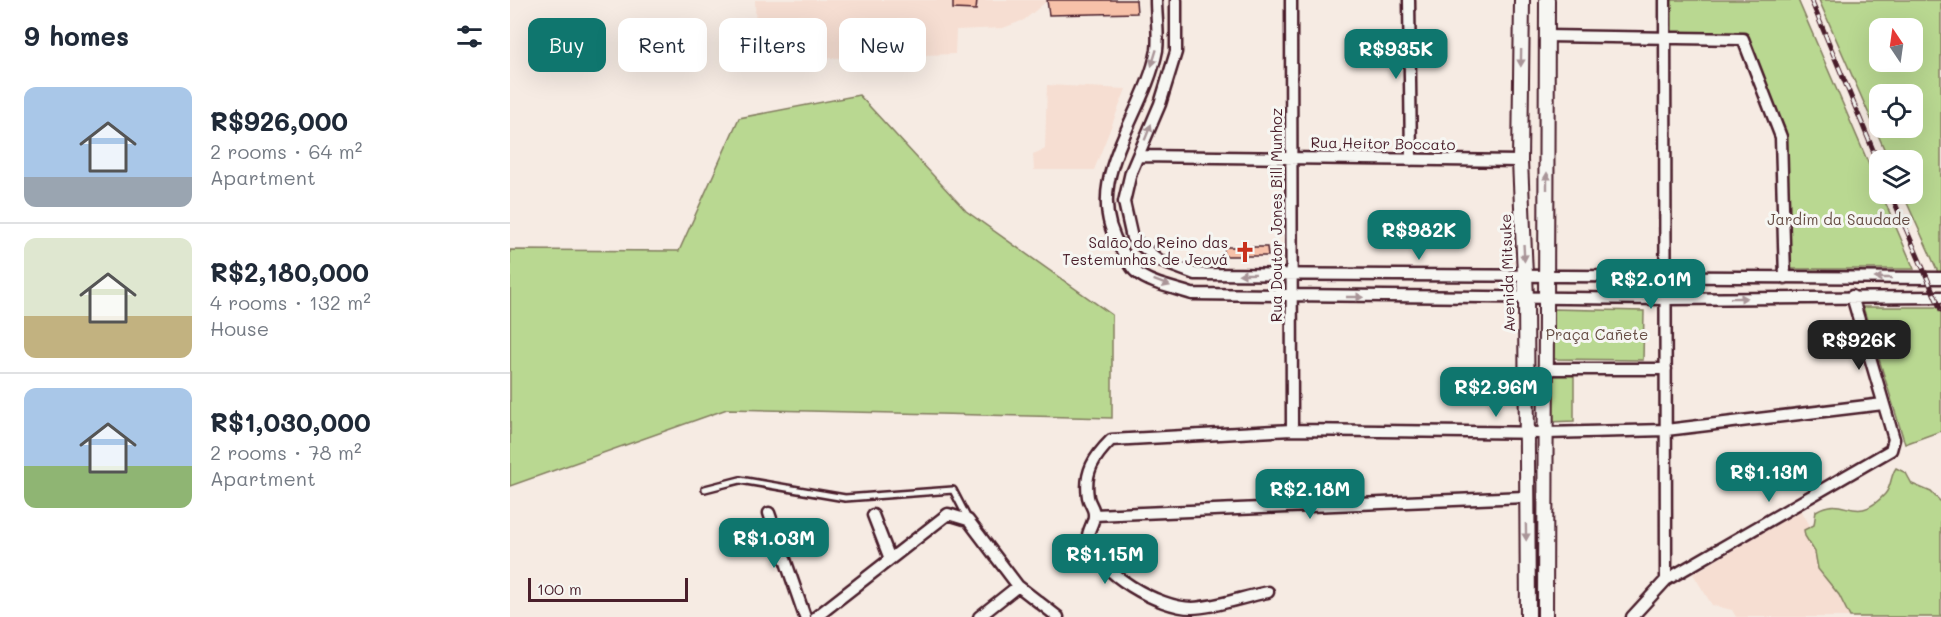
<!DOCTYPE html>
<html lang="en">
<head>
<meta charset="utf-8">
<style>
	body { margin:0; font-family:Mali,sans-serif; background:#f6f6f7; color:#1f2937; height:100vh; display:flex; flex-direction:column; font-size:22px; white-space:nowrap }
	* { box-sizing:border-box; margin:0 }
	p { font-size:20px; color:#747a83 }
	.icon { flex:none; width:33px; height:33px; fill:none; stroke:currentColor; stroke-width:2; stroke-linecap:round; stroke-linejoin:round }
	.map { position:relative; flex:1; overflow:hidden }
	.side { display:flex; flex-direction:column; background:#fff; width:510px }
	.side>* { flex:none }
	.banner { position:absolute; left:18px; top:18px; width:570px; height:54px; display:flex; gap:12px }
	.needle { width:39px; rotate:347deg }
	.buttons { position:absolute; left:1359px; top:18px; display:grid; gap:12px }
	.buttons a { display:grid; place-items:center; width:54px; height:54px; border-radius:12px; background:#fff; box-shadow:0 6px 24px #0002; font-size:30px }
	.scale { position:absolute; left:18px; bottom:15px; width:160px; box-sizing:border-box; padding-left:6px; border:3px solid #4a1f2b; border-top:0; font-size:16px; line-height:21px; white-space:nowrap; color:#4a1f2b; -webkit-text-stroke:4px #f6f6f2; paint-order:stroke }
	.price { position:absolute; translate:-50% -51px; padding:0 14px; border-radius:12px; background:#0f766e; color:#fff; font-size:20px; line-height:39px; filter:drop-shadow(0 2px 3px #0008) }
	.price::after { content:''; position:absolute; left:50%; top:36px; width:18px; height:14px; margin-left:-9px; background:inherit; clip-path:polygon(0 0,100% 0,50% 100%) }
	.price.selected { background:#222; color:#fff }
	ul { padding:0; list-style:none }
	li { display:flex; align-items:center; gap:18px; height:150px; padding:0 24px }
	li+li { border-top:2px solid #e0e1e3 }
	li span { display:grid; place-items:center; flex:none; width:168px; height:120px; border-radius:12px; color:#555 }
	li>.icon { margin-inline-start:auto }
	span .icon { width:72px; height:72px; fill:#fffc; stroke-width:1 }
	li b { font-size:26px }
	h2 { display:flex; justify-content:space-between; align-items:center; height:72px; padding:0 24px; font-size:26px }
	.pill { padding:0 21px; border-radius:12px; background:#fff; box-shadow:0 6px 24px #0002; font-size:21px; line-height:54px }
	.pill.selected { background:#0f766e; color:#fff }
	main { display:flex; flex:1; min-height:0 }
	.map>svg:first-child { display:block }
</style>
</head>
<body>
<main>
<section class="side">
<h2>9 homes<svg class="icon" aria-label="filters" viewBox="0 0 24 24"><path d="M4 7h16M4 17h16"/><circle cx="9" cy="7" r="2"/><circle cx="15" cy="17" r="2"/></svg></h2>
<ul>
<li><span style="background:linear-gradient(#a9c7e8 75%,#9aa5b1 0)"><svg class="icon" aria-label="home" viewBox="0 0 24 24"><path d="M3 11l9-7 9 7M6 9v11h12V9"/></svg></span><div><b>R$926,000</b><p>2 rooms · 64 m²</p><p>Apartment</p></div></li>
<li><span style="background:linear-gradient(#dfe7d0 65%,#c2b280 0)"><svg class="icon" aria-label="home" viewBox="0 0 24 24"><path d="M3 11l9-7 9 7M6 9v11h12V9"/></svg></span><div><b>R$2,180,000</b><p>4 rooms · 132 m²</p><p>House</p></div></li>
<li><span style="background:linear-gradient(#a9c7e8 65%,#8fb573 0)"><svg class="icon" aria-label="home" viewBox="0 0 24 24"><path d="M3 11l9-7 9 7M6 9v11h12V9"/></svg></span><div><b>R$1,030,000</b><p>2 rooms · 78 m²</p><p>Apartment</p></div></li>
</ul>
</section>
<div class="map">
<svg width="1431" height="617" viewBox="0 0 1431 617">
	<rect width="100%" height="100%" fill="#f6ebe3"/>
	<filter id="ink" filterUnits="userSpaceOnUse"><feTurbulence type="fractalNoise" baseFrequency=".0167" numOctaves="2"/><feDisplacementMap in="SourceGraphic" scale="12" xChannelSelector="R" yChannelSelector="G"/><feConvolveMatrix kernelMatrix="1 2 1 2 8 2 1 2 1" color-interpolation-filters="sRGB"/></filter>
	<g filter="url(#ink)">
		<!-- built -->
		<path fill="#f6ded2" d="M245 0H537V1L514 20 493 28 446 30 445 54 320 58 282 70 247 71Z
			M537 85 616 89 584 170H524L523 154 535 149Z
			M1291 510 1353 617H1226L1222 610 1202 605 1183 574Z"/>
		<!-- green -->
		<path fill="#b9d891" stroke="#827c5e" stroke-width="1.5" fill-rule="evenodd" d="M1161 0H1288L1404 269H1280L1276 131 1233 35 1159 34Z
			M1309 0H1431V272H1428L1393 194H1402V160H1379ZM1370 28H1402V62H1370ZM1370 94H1402V128H1370Z
			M349 95 456 211 602 315V418L217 409 0 486V250L169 251 229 118Z
			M1353 307H1431V431L1395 444Z
			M1040 309 1134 311 1133 360 1039 359Z
			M1064 375V421L1038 422V376Z
			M1386 468 1396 473 1402 484 1421 492 1431 502V617H1340L1329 595 1308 569 1305 552 1295 536 1294 530 1304 525 1306 511C1336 493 1344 528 1375 494 1382 486 1380 476 1386 468Z"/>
		<!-- building -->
		<path fill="#f7c1a9" stroke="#4a1f2b" stroke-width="1.5" d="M443 0H467L466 10 443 9Z
			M626 0 627 13 539 15 537 0Z
			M714 247H757L758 256H713Z"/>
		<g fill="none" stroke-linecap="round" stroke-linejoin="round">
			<defs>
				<path id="lane" d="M195 489 230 480 335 498 443 490 458 519"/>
				<path id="street" d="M646 0C646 16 649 35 647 50 635 116 568 182 611 249 616 256 620 267 626 272 640 284 665 288 682 294L1156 299 1431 297
					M666 0V52L650 104 621 172 614 202 622 238 650 261 685 274 1431 278
					M781 0 782 430
					M899 0 901 160
					M1036 36 1233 39 1271 137 1275 278
					M628 156 1010 161
					M1037 369H1156
					M259 513 295 617
					M363 515 380 559
					M584 515 1015 497
					M1156 580 1381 450 1384 439 1342 296
					M758 592C732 597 708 607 682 608 649 608 588 573 578 540 576 531 585 523 584 514 584 508 579 503 578 497 574 472 584 457 601 440L782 430 1036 433 1156 430 1373 404
					M306 617 438 514 458 520 508 586 548 617
					M469 617 508 586
					M1122 617 1156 580 1155 0"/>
				<path id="secondary" d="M1012 0 1010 161 1016 298 1018 617
					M1035 617 1037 0"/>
			</defs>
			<!-- lane casing -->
			<use href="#lane" stroke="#4a1f2b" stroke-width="10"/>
			<!-- street casing -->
			<use href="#street" stroke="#4a1f2b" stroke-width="15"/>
			<!-- secondary casing -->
			<use href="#secondary" stroke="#4a1f2b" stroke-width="18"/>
			<!-- lane -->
			<use href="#lane" stroke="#f6f6f2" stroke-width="5"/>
			<!-- street -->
			<use href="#street" stroke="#f6f6f2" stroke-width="10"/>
			<!-- secondary -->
			<use href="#secondary" stroke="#f6f6f2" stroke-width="14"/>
			<defs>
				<path id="rail" d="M1301 0 1370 167
					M1381 194 1431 310"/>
			</defs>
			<!-- rail casing -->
			<use href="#rail" stroke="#4a1f2b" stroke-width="5"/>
			<!-- rail -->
			<use href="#rail" stroke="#f6f6f2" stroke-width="3" stroke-dasharray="9" stroke-linecap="butt"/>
		</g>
		<!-- one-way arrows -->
		<defs><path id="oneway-solid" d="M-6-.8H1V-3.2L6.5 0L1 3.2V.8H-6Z" transform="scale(1.5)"/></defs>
		<g fill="#a99598">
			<use href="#oneway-solid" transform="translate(644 58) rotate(107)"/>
			<use href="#oneway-solid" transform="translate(1011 58) rotate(91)"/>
			<use href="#oneway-solid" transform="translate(638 132) rotate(-68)"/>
			<use href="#oneway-solid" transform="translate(1037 181) rotate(-90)"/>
			<use href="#oneway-solid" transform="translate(1014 253) rotate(87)"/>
			<use href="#oneway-solid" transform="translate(737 274) rotate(179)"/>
			<use href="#oneway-solid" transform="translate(1373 278) rotate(180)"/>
			<use href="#oneway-solid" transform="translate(652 283) rotate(20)"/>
			<use href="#oneway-solid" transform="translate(845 297)"/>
			<use href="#oneway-solid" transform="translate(1229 298) rotate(-1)"/>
			<use href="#oneway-solid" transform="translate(1016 532) rotate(89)"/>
		</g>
	</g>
	<!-- icons -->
	<defs>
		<symbol id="church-bare" viewBox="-9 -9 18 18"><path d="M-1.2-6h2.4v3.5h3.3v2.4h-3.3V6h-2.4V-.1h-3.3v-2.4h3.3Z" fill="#c8321e" stroke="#f6f6f2" stroke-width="2.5" paint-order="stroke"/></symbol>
	</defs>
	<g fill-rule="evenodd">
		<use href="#church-bare" x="720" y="237" width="30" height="30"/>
	</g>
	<g text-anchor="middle" stroke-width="6" stroke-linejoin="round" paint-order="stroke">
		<!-- street labels -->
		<g font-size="15" fill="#4a1f2b" stroke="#f6f6f2">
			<text transform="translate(873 144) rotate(1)" y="5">Rua Heitor Boccato</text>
			<text transform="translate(767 215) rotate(-90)" y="5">Rua Doutor Jones Bill Munhoz</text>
			<text transform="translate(998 273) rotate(-92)" y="5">Avenida Mitsuke</text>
		</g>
		<!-- park labels -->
		<g font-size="15" fill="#664d44" stroke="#f6f6f2">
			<text x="1329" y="225">Jardim da Saudade</text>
			<text x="1087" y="340">Praça Cañete</text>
		</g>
		<!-- poi labels -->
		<g font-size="15" fill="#4a1f2b" stroke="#f6f6f2" text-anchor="end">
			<text x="718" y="248">Salão do Reino das<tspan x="718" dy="17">Testemunhas de Jeová</tspan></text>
		</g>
	</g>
</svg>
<div class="buttons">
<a><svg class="needle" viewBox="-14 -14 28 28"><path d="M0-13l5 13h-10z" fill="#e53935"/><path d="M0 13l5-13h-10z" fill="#747a83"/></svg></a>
<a><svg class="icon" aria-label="locate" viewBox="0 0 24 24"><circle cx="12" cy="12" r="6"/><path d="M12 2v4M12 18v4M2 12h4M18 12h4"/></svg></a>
<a><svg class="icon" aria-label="layers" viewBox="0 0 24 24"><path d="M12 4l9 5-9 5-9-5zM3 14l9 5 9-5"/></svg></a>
</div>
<div class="scale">100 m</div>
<b class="price" style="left:886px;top:80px">R$935K</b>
<b class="price" style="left:909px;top:261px">R$982K</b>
<b class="price" style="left:1141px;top:310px">R$2.01M</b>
<b class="price selected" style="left:1349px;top:371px">R$926K</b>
<b class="price" style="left:986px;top:418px">R$2.96M</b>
<b class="price" style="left:1259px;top:503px">R$1.13M</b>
<b class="price" style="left:800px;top:520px">R$2.18M</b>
<b class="price" style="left:264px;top:569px">R$1.03M</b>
<b class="price" style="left:595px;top:585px">R$1.15M</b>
<div class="banner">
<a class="pill selected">Buy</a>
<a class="pill">Rent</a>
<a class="pill">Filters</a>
<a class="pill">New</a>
</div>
</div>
</main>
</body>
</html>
